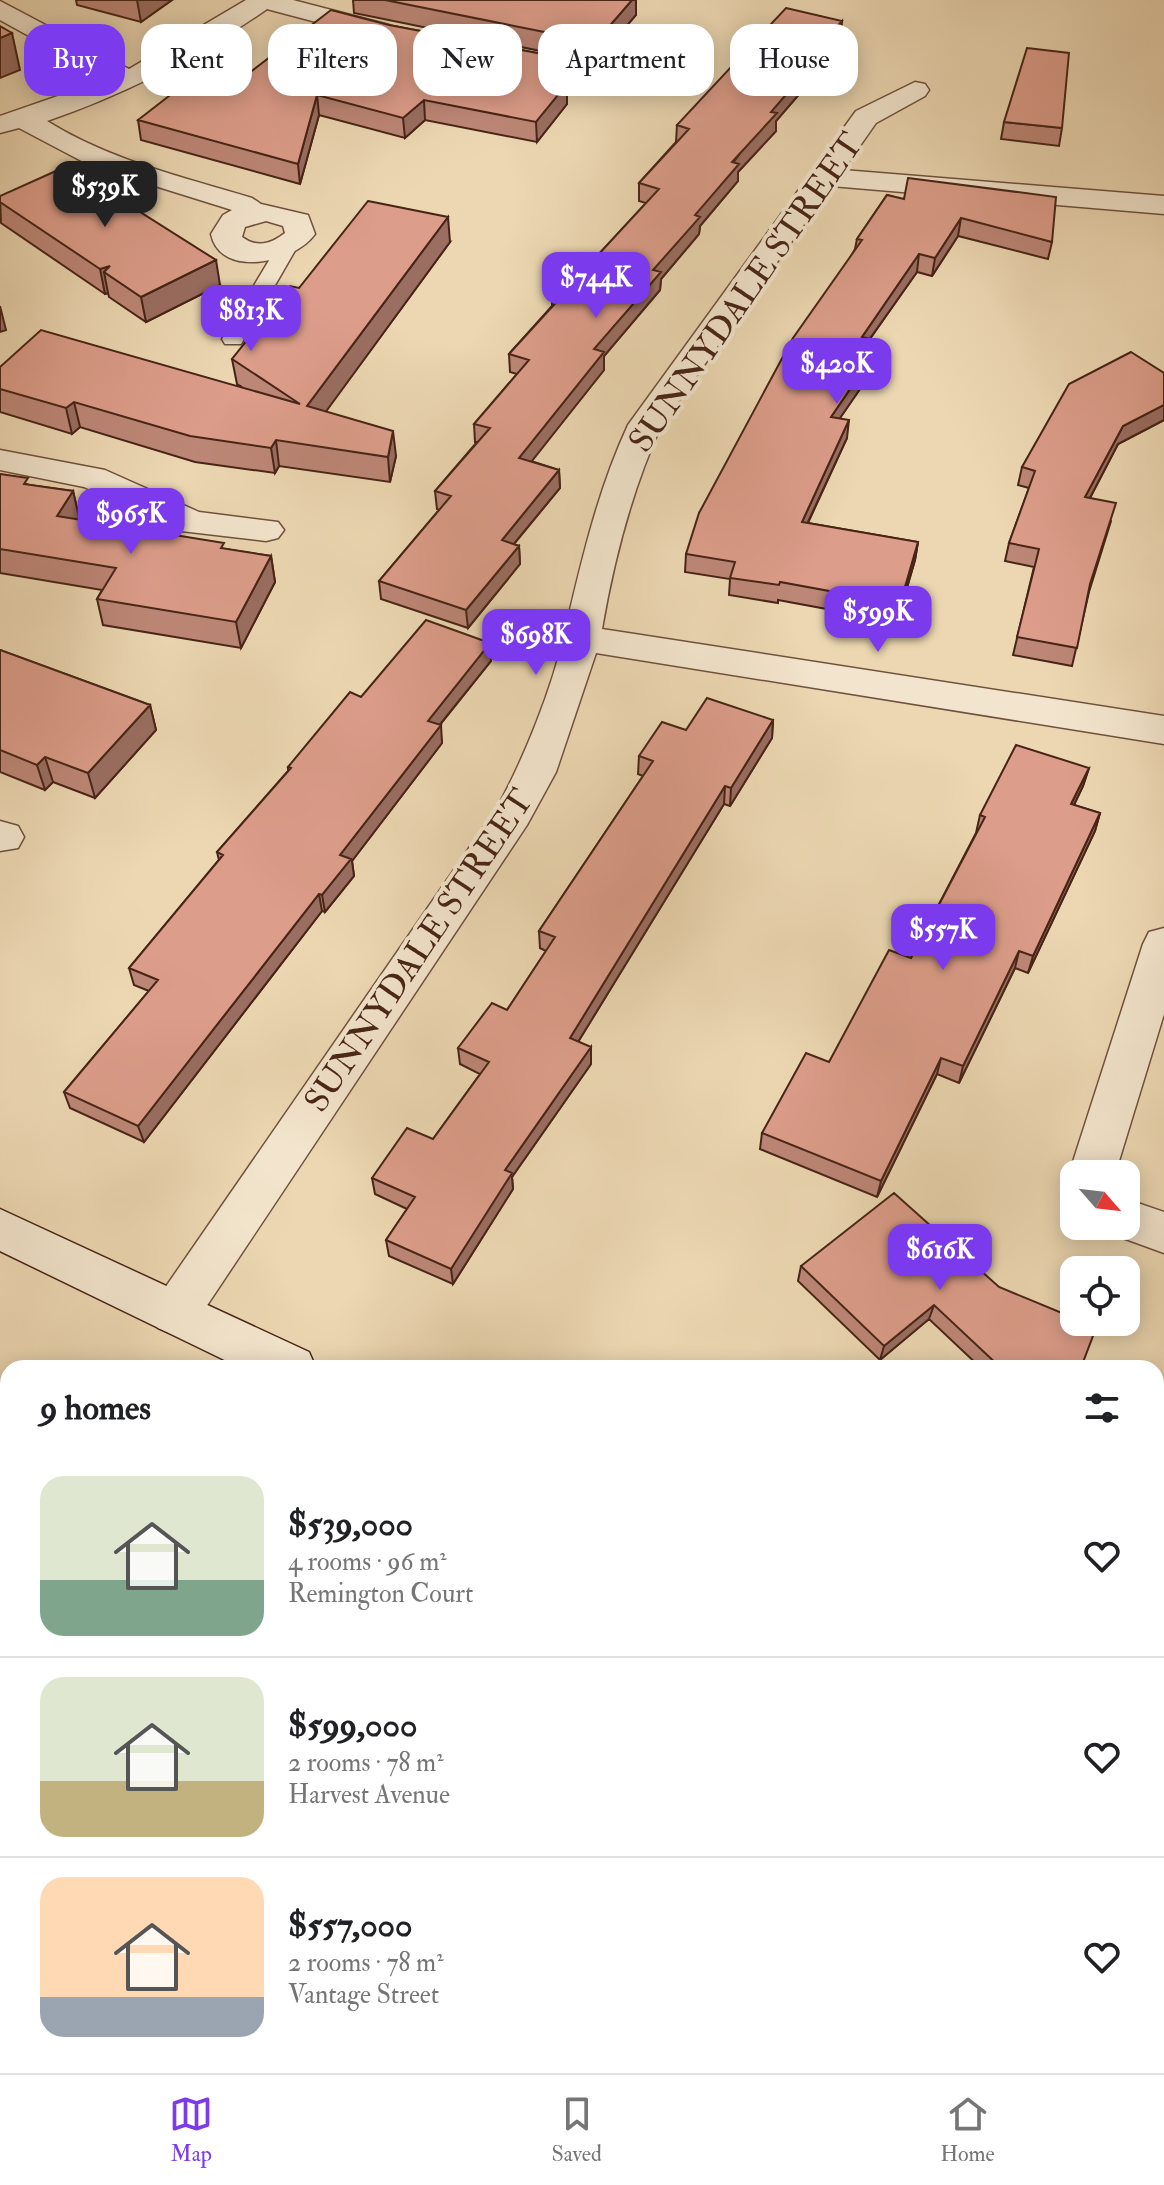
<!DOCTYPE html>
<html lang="en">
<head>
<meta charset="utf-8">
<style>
	body { margin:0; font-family:"IM FELL Double Pica",serif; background:#f6f6f6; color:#202124; height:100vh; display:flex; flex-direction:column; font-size:30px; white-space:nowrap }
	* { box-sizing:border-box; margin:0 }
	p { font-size:26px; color:#757577 }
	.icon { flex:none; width:44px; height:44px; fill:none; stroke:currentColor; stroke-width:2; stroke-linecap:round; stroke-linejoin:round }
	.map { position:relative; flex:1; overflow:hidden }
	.details { position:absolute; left:0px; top:1360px; width:1164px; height:714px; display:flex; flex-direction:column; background:#fff; border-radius:24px 24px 0 0; box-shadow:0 4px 20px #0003 }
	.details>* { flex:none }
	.banner { position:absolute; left:24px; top:24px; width:1116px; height:72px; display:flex; gap:16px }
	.needle { width:52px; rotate:118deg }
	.fabs { position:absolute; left:1060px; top:1160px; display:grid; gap:16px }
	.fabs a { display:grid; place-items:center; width:80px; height:80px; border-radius:16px; background:#fff; box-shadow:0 4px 20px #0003; font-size:40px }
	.price { position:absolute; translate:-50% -68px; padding:0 18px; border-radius:16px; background:#7c3aed; color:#fff; font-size:26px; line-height:52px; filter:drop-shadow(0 2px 4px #0008) }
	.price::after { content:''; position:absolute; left:50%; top:48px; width:24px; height:18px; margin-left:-12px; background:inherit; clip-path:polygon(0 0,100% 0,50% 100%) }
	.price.active { background:#222; color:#fff }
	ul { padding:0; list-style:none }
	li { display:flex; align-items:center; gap:24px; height:200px; padding:0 40px }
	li+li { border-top:2px solid #e0e0e0 }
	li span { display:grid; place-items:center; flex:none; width:224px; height:160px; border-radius:24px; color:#555 }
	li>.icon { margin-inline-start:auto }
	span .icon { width:96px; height:96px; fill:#fffc; stroke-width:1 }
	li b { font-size:34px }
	h2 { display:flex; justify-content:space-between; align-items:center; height:96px; padding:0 40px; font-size:34px }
	.tag { padding:0 28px; border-radius:24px; background:#fff; box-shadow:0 4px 20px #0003; font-size:28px; line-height:72px }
	.tag.active { background:#7c3aed; color:#fff }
	.tabs { display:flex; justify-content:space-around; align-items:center; height:112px; border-top:2px solid #e0e0e0; background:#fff; font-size:22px; color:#757577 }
	.tabs a { display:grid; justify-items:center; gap:4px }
	.tabs .active { color:#7c3aed }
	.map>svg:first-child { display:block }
</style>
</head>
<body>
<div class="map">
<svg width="1164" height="2073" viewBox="0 0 1164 2073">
	<rect width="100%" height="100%" fill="#ecd7b2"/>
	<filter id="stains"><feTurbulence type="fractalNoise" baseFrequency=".0025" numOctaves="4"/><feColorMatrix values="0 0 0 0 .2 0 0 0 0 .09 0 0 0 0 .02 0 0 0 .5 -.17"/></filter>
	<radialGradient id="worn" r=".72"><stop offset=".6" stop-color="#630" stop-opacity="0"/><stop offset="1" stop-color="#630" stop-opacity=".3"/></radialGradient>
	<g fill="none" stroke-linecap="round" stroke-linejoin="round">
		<defs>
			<path id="lane" d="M287 241 297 247 244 339 241 344H225L222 339 277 247Z"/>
			<path id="street" d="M246 0H293L389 25 393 31 389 37 380 39 267 9C198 57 126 94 47 121 109 160 183 177 252 198L261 204 308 215 315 234C295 263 220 279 211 234L223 215 232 210 91 166 19 128 0 133V116L107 79 0 20V1L129 69ZM266 221 283 226 285 233C271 244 257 248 242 237L245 227Z
				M915 82 925 84 929 90 925 96 876 123 843 170 1164 196V214L831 186 661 426C632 490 614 559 602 629L1164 716V744L596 653 556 772 527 825 192 1328 175 1335 158 1328 151 1313 158 1298 498 806C524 758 552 689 564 635 581 563 597 492 628 425L856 111Z
				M0 450 105 470 199 512 278 522 284 530 278 538 266 541 181 531 84 487 0 470Z
				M0 821 18 826 24 837 18 848 0 851Z
				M1164 928V1014L1115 1174H1074V1185L1069 1174 1143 944 1149 932Z
				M1126 1199 1164 1212V1253L1109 1233 1106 1226H1126Z
				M8 2042V2066H63L66 2073H0V2049Z"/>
			<path id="secondary" d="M0 1209 309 1352 316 1368H241L0 1251Z
				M1156 1751 1164 1754V1811L1156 1808Z"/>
		</defs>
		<!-- lane casing -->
		<use href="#lane" stroke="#70513d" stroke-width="3"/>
		<!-- street casing -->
		<use href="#street" stroke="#70513d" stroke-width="3"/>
		<!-- secondary casing -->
		<use href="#secondary" stroke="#472416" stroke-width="3"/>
		<!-- lane -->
		<use href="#lane" fill="#f3e5cd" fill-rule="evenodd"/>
		<!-- street -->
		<use href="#street" fill="#f3e5cd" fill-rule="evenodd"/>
		<!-- secondary -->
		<use href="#secondary" fill="#f3e5cd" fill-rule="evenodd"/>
	</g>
	<!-- wall -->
	<path fill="#bd8777" stroke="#472416" stroke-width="2" d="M76 0H172L141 22 77 5Z
		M353 0H636V15L567 95V104L537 142 425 120 405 138 319 115 300 184 141 140 138 120 223 93 389 25 558 57 565 56 354 13Z
		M841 38 808 75 807 85 776 121V131L738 172V181L700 226 699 234 661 279 660 290 604 356V370L531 461 559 470 560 488 514 544 519 546 520 564 468 628 381 599 379 581 439 510 437 509 435 491 477 442H475L474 424 517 374 510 372 509 354 552 306V295L598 255 646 203 639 201V183L676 142 677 125Z
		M1004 122 1062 128 1059 146 1001 139Z
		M887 195 1052 242 1048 259 958 236 932 276 917 272 870 339 882 342 880 360 840 418 847 438 808 523 918 542 915 560 897 622 778 600V603L729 595 730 579 685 572 686 554 855 249 857 239Z
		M0 196 125 202 220 285 146 322 109 297 108 293 105 294 1 223Z
		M450 242 325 412 396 456 390 482 279 466 275 473 195 462 80 427 72 434 0 412V367L242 387 237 384 232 359 299 288Z
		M1164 373V420L1118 444 1090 498 1111 521 1089 592 1072 666 1013 655 1034 567 1005 561 1009 543 1029 488 1018 485 1022 467Z
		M0 474 29 485 73 491 79 517 78 519 225 549 271 556 275 582 241 648 103 625 97 599 102 590 0 573Z
		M490 643 491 661 440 725 442 743 352 861 354 876 325 912 322 911 144 1142 70 1108 64 1092 149 991 134 985 129 968 219 860 217 852 288 771V767L361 697Z
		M0 650 150 705 156 730 95 798 53 782 45 790 0 772Z
		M773 720 772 738 730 806 724 804 578 1042 591 1064 512 1177 513 1189 453 1284 389 1256 386 1240 407 1209 375 1194 372 1178 433 1139 480 1074 460 1064 458 1048 507 1010 546 951 540 948 539 931 643 776 638 774 639 756 686 730Z
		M1089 768 1083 786 1074 805 1100 813 1095 831 1028 973 1015 968 959 1083 937 1074 877 1197 760 1149 762 1133 829 1062 911 958 976 833 980 815Z
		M801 1266 999 1287 1082 1365 1089 1368H981L929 1319 880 1360 798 1281Z
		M1164 1423V1444L1158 1441Z
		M0 1555 8 1559V1737L0 1732Z"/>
	<!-- shaded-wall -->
	<path fill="#9a6e61" stroke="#472416" stroke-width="2" d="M137 0H172L141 22Z
		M632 0H636V15L567 95V104L537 142 536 122 560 83Z
		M842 21 841 38 808 75 807 85 776 121V131L738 172V181L700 226 699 234 661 279 660 290 604 356V370L520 476 519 458 594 349 771 112 802 66Z
		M12 33 20 70 0 78V38Z
		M317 95 319 115 300 184 298 164Z
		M424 100 425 120 405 138 403 118Z
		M123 192 128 217 115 196Z
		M448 217 450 242 311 432 307 406Z
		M961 218 958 236 932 276 935 258Z
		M919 254 917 272 859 354 862 337Z
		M216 260 220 285 146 322 141 297Z
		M110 266 104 272 108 293 105 294 100 269Z
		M0 306 6 330 0 332Z
		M882 342 880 360 829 434 831 417Z
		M74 402 80 427 72 434 66 408Z
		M1164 405V420L1118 444 1081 515 1085 497 1123 426Z
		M849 420 847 438 800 539 802 522Z
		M393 431 396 456 390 482 388 457Z
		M276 440 279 466 275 473 271 448Z
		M559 470 560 488 502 558V540Z
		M73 491 79 517 64 541 57 516Z
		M918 542 915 560 897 622 900 604Z
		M519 546 520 564 468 628 466 610Z
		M271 556 275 582 241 648 236 622Z
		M490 643 491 661 429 738 428 721Z
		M150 705 156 730 95 798 88 773Z
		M773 720 772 738 730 806 731 788Z
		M441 725 442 743 352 861 354 876 325 912 322 895 340 855Z
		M45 757 53 782 45 790 37 765Z
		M1089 768 1083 786 1066 821 1071 804Z
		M725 786 724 804 570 1055V1038Z
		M1100 813 1095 831 1028 973 1033 956Z
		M319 894 322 911 144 1142 138 1126Z
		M1019 951 1015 968 959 1083 963 1066Z
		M591 1047V1064L512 1177 513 1189 453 1284 451 1269 505 1170Z
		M941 1058 937 1074 877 1197 881 1181Z
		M934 1305 929 1319 880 1360 884 1346Z"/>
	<!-- building -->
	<path fill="#dc9d8a" stroke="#472416" stroke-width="2" d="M385 0H632L560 83 567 84 536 122 424 100 403 118 317 95 298 164 138 120 187 82 223 93 331 10 389 25 558 57 569 55 575 48 569 37Z
		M786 8 842 21 802 66 809 68 771 112 777 113 732 162 739 164 695 215 700 217 653 270 661 272 594 349 604 352 519 458 559 470 502 540 519 546 466 610 379 581 451 496 435 491 490 428 474 424 529 360 509 354 561 297 552 295 590 253 598 255 659 189 639 183 689 129 677 125Z
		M0 26 12 33 0 38Z
		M1027 48 1069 53 1062 128 1004 122Z
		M76 162 123 192 115 196 216 260 141 297 104 272 110 266 100 269 0 202V196Z
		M908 178 1056 197 1052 242 961 218 935 258 919 254 862 337 882 342 831 417 849 420 802 522 918 542 900 604 780 582 779 585 730 578 735 562 686 554 699 513 793 338 862 240 857 239 887 195 904 199Z
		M368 201 448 217 307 406 393 431 388 457 276 440 271 448 190 436 74 402 66 408 0 389V367L41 330 300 404 232 359 290 286 299 288Z
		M1131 352 1164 373V405L1123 426 1085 497 1116 503 1090 584 1077 648 1017 637 1039 549 1009 543 1035 471 1022 467 1069 384Z
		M0 474 28 478 24 484 73 491 57 516 224 543 221 548 271 556 236 622 97 599 116 568 0 549Z
		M426 620 490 643 428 721 441 725 340 855 351 859 322 895 319 894 138 1126 64 1092 158 980 129 968 223 855 217 852 291 768 288 767 350 692 361 697Z
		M0 650 150 705 88 773 45 757 37 765 0 750Z
		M707 698 773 720 731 788 725 786 570 1038 591 1047 505 1170 512 1173 451 1269 386 1240 415 1197 372 1178 407 1128 433 1139 489 1062 458 1048 492 1003 507 1010 555 937 539 931 653 761 639 756 662 722 686 730Z
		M1016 745 1089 768 1071 804 1100 813 1033 956 1019 951 963 1066 941 1058 881 1181 762 1133 806 1053 829 1062 889 950 911 958 985 817 980 815Z
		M894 1193 999 1287 1074 1318V1322H1083L1096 1328 1082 1365 1089 1368H1001L934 1305 884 1346 801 1266Z
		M0 1555 8 1559V1730L0 1726Z
		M541 2066H634L631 2073H546L539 2069Z
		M737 2066H912L910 2073H734Z"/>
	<g text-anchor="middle" stroke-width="8" stroke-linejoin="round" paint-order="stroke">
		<!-- street labels -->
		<g font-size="34" fill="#472416" stroke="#f3e5cd">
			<text transform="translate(745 292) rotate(-55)" y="12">SUNNYDALE STREET</text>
			<text transform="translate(418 950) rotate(-56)" y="12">SUNNYDALE STREET</text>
		</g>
	</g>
	<rect width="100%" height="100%" filter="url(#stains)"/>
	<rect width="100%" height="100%" fill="url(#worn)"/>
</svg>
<div class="fabs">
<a><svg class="needle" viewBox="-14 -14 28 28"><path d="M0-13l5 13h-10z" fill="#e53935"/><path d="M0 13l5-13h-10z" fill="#757577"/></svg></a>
<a><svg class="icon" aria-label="locate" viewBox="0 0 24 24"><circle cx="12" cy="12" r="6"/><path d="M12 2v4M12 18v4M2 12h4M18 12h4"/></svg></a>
</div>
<b class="price active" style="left:105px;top:229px">$539K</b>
<b class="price" style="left:596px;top:320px">$744K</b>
<b class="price" style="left:251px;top:353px">$813K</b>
<b class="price" style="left:837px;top:406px">$420K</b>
<b class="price" style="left:131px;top:556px">$965K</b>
<b class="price" style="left:878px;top:654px">$599K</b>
<b class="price" style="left:536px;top:677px">$698K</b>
<b class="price" style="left:943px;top:972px">$557K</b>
<b class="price" style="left:940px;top:1292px">$616K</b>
<div class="banner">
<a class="tag active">Buy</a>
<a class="tag">Rent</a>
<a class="tag">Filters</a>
<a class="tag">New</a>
<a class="tag">Apartment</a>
<a class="tag">House</a>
</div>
<section class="details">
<h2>9 homes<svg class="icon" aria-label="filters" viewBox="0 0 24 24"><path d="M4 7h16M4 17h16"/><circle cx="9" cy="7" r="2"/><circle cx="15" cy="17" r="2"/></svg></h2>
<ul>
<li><span style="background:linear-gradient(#dfe7d0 65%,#7fa58c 0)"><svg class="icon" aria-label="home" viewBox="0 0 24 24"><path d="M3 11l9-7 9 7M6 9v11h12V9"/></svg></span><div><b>$539,000</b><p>4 rooms · 96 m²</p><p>Remington Court</p></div><svg class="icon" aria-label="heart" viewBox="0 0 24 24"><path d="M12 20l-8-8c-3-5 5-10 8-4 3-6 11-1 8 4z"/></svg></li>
<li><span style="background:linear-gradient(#dfe7d0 65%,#c2b280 0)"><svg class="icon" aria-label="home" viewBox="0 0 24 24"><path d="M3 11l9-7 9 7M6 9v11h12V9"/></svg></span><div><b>$599,000</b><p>2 rooms · 78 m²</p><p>Harvest Avenue</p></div><svg class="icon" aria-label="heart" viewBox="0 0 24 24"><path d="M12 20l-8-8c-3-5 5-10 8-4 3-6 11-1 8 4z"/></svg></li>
<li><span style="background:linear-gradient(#ffd9b3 75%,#9aa5b1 0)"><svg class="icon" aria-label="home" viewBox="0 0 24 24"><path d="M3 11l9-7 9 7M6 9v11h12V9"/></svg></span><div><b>$557,000</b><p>2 rooms · 78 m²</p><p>Vantage Street</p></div><svg class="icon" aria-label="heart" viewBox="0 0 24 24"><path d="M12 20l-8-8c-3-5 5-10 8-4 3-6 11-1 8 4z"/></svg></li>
</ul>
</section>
</div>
<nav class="tabs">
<a class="active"><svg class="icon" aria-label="map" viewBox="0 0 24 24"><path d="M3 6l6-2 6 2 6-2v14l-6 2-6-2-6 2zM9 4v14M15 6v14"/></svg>Map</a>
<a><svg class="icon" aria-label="saved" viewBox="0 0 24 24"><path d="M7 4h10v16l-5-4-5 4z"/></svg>Saved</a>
<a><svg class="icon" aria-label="home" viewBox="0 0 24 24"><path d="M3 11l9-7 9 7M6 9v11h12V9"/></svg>Home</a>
</nav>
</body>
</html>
